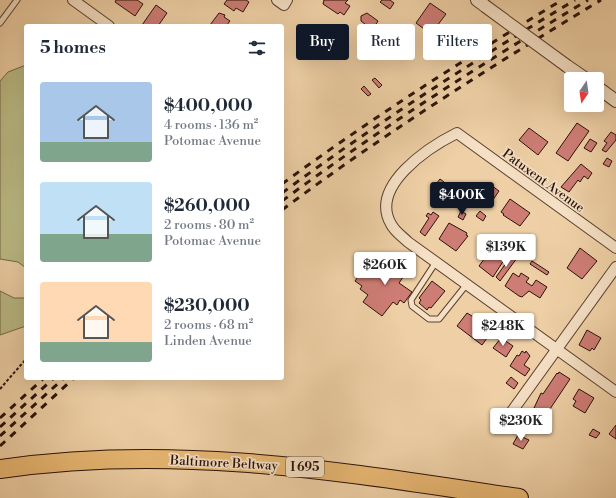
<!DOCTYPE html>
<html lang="en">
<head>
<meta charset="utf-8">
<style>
	body { margin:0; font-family:"Libre Bodoni",serif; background:#f2f2f3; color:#1f2937; height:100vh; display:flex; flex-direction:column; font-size:15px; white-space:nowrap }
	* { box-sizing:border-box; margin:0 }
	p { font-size:13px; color:#747a83 }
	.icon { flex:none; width:22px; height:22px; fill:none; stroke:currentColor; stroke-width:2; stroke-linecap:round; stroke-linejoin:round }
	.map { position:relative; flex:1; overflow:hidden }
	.panel { position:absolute; left:24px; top:24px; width:260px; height:356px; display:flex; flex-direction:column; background:#fff; border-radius:4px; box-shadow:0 4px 16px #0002 }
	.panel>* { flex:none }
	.top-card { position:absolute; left:296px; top:24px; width:260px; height:36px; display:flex; gap:8px }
	.needle { width:26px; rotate:193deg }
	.controls { position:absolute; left:564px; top:72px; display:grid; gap:8px }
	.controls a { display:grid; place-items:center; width:40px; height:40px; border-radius:4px; background:#fff; box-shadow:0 4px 16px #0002; font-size:20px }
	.price { position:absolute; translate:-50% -34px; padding:0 9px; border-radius:4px; background:#fff; color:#222; font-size:13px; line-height:26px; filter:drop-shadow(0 1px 2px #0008) }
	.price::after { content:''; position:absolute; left:50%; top:24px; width:12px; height:9px; margin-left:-6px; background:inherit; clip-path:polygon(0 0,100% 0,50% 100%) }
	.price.on { background:#111827; color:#fff }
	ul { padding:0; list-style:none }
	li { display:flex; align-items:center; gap:12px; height:100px; padding:0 16px }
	li span { display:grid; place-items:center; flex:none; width:112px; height:80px; border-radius:4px; color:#555 }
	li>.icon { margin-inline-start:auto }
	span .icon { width:48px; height:48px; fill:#fffc; stroke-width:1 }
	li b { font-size:17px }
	h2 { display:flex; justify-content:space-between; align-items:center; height:48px; padding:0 16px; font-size:17px }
	.tag { padding:0 14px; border-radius:4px; background:#fff; box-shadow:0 4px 16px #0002; font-size:14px; line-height:36px }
	.tag.on { background:#111827; color:#fff }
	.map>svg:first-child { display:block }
</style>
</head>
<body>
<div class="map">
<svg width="616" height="498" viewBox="0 0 616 498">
	<rect width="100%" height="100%" fill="#efd0a6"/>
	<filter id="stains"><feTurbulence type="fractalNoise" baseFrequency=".005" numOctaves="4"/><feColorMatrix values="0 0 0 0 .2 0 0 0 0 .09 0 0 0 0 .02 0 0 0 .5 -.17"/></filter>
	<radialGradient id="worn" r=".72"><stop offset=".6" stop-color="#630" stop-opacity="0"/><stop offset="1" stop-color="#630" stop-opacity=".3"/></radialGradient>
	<!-- green -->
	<path fill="#bbbb85" stroke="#726746" d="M26 65V268L18 262 0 259V81L8 72Z
		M0 291 14 298H26V326L0 335Z"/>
	<!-- building -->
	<path fill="#ce7d75" stroke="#2a1308" d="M116 0H137L143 4 135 16 115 2Z
		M227 0H246L249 2 243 12 236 8 234 11 224 4Z
		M324 0H348L345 3 350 6 344 15 340 12 338 14 323 4Z
		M382 0H390L394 3 390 9 380 2Z
		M430 3 446 14 431 34 416 23Z
		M156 5 167 13 158 26H144L142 25Z
		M219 13 225 15 224 17 230 21 226 26H211L210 25Z
		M367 13 378 21 367 38 361 36 359 33 365 24 361 21V16Z
		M375 78 382 85 379 88 372 80Z
		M364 86 371 94 368 96 361 89Z
		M577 123 589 131 568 161 556 153Z
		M529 128 548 142 538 155 519 140Z
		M611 132 616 135V140L606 152 602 150 607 143 604 141Z
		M590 139 597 143 591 152 584 148Z
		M607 158 612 161 609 167 603 164Z
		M581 164 592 173 588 179 584 176 580 182 578 180 569 192 561 187Z
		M440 179 444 182 440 187 436 184Z
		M488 183 499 191 488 207 476 199Z
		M440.5 198a3.5 3.5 0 1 1 7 0a3.5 3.5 0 1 1-7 0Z
		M510 199 530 213 520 226 503 215 504 214 501 212Z
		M461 211 466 214 463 220 458 217Z
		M480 211 486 216 483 221 476 216Z
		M433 212 439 216 425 236 420 232 429 218 426 216 428 213 431 215Z
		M449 223 467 233 466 235 468 236 456 251 439 239Z
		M580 248 597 261 582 279 567 268Z
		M490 251 504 260 493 277 479 266Z
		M512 255 517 258 500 281 496 277Z
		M402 256 412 264 399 283 412 292 404 303 400 300 397 305 393 302 382 316 363 302 368 295 360 289 362 286 355 281 362 271 372 278 385 262 393 268Z
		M532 261 549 272 547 275 530 264Z
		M513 273 519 277 521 273 529 278 526 282 532 286 536 280 547 287 540 298 529 291 522 297 519 296 505 286Z
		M432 281 445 291 431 308 429 307 427 310 419 303 421 300 419 298Z
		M467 313 485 324 484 325 492 331 482 345 457 326Z
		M587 330 601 338 594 350 592 348 590 351 579 345Z
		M501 338 513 346 506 357 493 348Z
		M522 351 525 353 526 351 530 356 524 365 530 369 525 376 510 366 517 355 519 356Z
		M559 372 570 379 546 415 534 408 541 393 543 394 557 373 558 374Z
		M511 377 518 383 514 389 506 383Z
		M579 389 594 398 585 413 573 406 576 401 573 399Z
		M616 425V439L609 434Z
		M593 429 600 433 596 438 589 435Z
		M518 435 529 440 523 449 513 444Z"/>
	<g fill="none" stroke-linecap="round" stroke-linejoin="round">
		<defs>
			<path id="service" d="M0 23 17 0
				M436 262 411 300 412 306 429 319H439L467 284"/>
			<path id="minor" d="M73 0 109 26
				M277 0 284 5 287 0
				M616 248 457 133C429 147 369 186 391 224 395 232 402 236 408 242L616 392
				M505 421 616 267"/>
			<path id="tertiary" d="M477 0 485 6
				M567 66 586 79
				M597 87 616 101"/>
			<path id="motorway" d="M0 469C178 443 343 472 519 498"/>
		</defs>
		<!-- service casing -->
		<use href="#service" stroke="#5b4230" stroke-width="7"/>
		<!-- minor casing -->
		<use href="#minor" stroke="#5b4230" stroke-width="12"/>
		<!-- tertiary casing -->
		<use href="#tertiary" stroke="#5b4230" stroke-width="14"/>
		<!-- motorway casing -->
		<use href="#motorway" stroke="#2a1308" stroke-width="20"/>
		<!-- path -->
		<path stroke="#2a1308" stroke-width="2" stroke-dasharray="3 2" stroke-linecap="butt" d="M0 389 26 359"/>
		<!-- service -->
		<use href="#service" stroke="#f5e0c5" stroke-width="5"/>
		<!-- minor -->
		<use href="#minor" stroke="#f5e0c5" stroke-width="10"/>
		<!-- tertiary -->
		<use href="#tertiary" stroke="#f5e0c5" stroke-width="12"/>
		<!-- motorway -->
		<use href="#motorway" stroke="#e8b873" stroke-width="18"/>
		<!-- rail -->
		<path stroke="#2a1308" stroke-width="3" stroke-dasharray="7 7" stroke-linecap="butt" d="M282 184C372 118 466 58 562 0
			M282 193C377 123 475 60 575 0
			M282 201C381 128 483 63 588 0
			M282 210C385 133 492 66 601 0
			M0 418 44 378
			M0 427 54 378
			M0 436 64 378
			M0 446 74 378"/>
		<defs>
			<path id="tertiary-bridge" d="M485 6 567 66"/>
		</defs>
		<!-- tertiary-bridge casing -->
		<use href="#tertiary-bridge" stroke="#5b4230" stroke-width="14" stroke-linecap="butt"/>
		<!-- tertiary-bridge -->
		<use href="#tertiary-bridge" stroke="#f5e0c5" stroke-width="12"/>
	</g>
	<g text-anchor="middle" stroke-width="3.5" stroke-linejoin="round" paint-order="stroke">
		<!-- shield labels -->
		<rect fill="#f5e0c5" stroke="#675041" stroke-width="1" x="286" y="457" width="38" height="20" rx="3"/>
		<g font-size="12" font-weight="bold" fill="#2a1308">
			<text x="305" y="471">I 695</text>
		</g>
		<!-- street labels -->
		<g font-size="13" fill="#2a1308" stroke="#f5e0c5">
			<text transform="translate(544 180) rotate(36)" y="5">Patuxent Avenue</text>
			<text transform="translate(224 462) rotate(3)" y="5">Baltimore Beltway</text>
		</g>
	</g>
	<rect width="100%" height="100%" filter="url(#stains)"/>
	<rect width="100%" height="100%" fill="url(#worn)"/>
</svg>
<div class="controls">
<a><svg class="needle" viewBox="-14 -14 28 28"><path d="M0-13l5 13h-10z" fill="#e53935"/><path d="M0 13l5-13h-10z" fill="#747a83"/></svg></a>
</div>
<b class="price on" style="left:462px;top:216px">$400K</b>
<b class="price" style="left:506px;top:268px">$139K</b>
<b class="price" style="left:385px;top:286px">$260K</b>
<b class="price" style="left:503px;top:347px">$248K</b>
<b class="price" style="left:521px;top:442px">$230K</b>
<div class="top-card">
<a class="tag on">Buy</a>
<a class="tag">Rent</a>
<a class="tag">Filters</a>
</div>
<section class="panel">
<h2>5 homes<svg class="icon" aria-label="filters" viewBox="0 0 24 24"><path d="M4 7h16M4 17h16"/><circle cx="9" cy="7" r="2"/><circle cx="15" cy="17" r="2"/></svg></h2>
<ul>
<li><span style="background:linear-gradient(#a9c7e8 75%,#7fa58c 0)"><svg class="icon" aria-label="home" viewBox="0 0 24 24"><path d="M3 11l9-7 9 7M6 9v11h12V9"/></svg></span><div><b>$400,000</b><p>4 rooms · 136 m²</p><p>Potomac Avenue</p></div></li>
<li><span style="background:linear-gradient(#bfe0f5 65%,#7fa58c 0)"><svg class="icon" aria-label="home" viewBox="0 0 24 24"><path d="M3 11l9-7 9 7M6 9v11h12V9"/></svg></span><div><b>$260,000</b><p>2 rooms · 80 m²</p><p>Potomac Avenue</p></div></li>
<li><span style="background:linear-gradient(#ffd9b3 75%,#7fa58c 0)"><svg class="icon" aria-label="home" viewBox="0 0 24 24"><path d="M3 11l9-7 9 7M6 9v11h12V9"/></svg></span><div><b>$230,000</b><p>2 rooms · 68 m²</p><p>Linden Avenue</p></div></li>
</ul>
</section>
</div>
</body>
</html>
